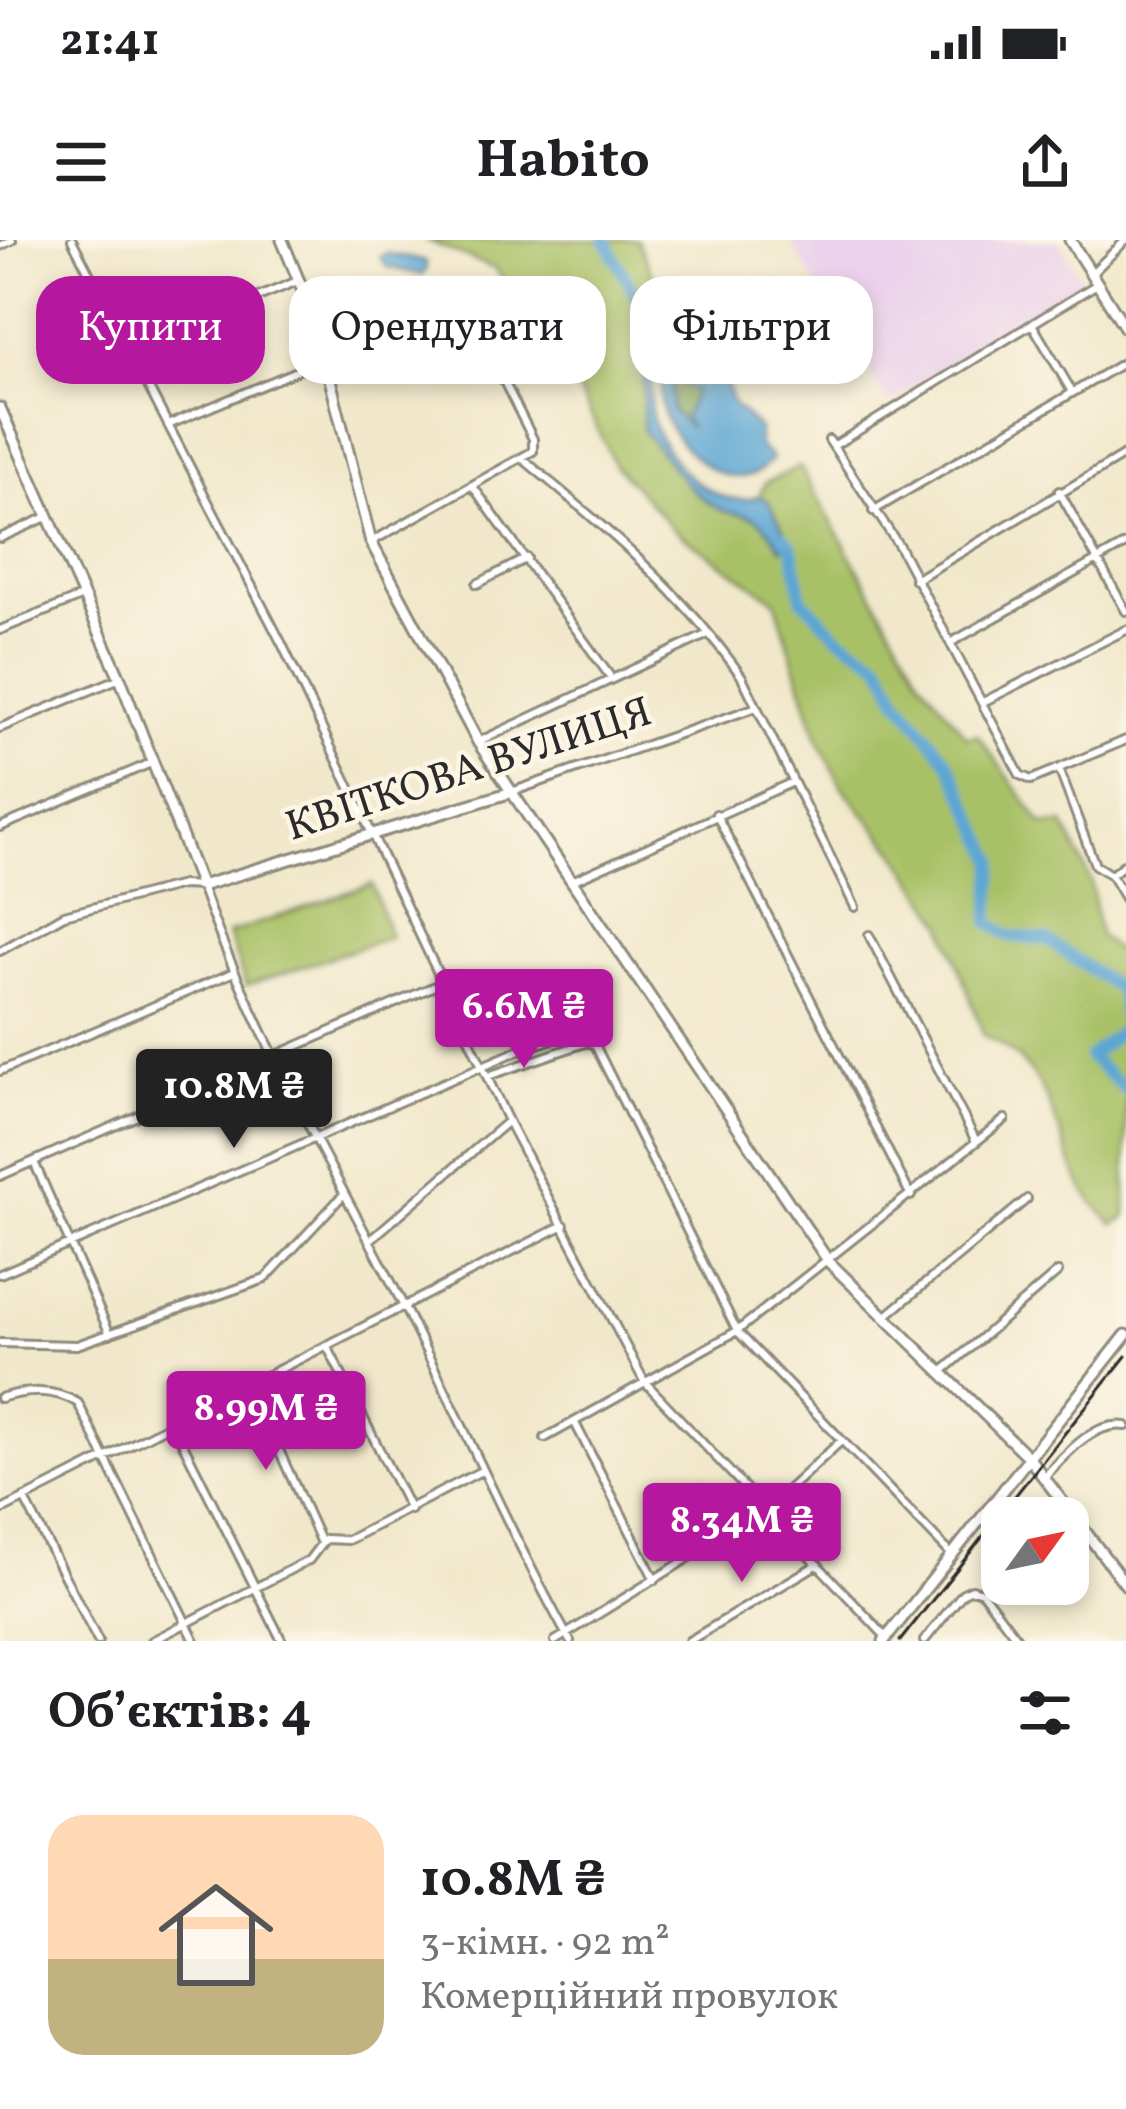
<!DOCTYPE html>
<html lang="uk">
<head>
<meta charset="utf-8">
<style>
	body { margin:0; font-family:Vollkorn,serif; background:#f2f2f2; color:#202124; height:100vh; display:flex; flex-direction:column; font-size:45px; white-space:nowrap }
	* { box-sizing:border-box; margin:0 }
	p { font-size:39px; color:#757577 }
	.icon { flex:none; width:66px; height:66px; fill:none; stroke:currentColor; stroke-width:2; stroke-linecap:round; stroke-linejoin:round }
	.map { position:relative; height:1401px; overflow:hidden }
	.side { display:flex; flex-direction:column; background:#fff; flex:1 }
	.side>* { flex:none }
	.guide { position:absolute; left:36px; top:36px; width:1056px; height:108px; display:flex; gap:24px }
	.needle { width:78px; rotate:57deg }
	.buttons { position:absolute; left:981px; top:1257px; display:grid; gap:24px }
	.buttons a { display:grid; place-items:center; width:108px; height:108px; border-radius:24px; background:#fff; box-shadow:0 6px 18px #0003; font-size:60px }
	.price { position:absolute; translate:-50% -102px; padding:0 27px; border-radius:12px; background:#b5179e; color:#fff; font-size:39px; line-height:78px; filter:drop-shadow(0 3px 6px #0008) }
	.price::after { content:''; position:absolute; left:50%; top:72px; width:36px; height:27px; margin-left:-18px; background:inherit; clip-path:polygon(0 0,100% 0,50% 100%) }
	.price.on { background:#222; color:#fff }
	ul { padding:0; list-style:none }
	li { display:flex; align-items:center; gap:36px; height:300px; padding:0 48px }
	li+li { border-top:3px solid #e0e0e0 }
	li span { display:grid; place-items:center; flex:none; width:336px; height:240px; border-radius:36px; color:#555 }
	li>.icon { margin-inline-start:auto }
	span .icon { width:144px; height:144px; fill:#fffc; stroke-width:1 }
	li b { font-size:51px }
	h2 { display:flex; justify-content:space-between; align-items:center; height:144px; padding:0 48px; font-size:51px }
	.chip { padding:0 42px; border-radius:36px; background:#fff; box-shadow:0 6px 18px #0003; font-size:42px; line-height:108px }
	.chip.on { background:#b5179e; color:#fff }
	.status { display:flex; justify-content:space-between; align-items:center; height:84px; padding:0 60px; background:#fff; direction:ltr }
	.status svg { height:33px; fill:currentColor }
	header { display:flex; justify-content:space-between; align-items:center; height:156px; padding:0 48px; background:#fff; font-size:54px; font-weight:700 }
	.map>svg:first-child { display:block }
</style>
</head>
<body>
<div class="status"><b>21:41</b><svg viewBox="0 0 49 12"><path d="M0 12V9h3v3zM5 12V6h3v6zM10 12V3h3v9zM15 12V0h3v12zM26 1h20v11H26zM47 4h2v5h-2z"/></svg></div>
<header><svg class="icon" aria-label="menu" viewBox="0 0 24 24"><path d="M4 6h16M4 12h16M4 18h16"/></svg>Habito<svg class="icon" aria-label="share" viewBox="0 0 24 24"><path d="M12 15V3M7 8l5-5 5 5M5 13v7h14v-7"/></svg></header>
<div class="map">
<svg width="1126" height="1401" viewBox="0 0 1126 1401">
	<rect width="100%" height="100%" fill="#fcf5e5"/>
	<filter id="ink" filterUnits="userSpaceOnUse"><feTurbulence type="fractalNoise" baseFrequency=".00833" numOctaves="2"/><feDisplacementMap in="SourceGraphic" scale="24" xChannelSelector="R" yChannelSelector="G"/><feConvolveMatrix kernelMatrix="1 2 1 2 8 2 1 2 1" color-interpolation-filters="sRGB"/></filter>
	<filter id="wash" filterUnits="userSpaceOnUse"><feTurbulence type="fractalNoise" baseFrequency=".004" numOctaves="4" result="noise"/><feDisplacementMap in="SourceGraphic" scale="48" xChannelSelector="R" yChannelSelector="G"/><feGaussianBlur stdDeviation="2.7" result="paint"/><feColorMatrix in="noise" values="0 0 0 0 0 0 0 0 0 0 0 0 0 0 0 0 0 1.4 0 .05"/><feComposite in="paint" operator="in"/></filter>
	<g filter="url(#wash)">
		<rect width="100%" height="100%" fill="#f1e8cb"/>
		<!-- built -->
		<path fill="#ebd1eb" d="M789 0H1058L1083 42 888 164Z"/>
		<!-- green -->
		<path fill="#a9c166" stroke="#6a7648" stroke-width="3" d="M426 0H637L661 53 631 56 655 88 644 120 643 191 721 270 763 280 769 262 759 256 765 243 800 227 920 437 967 497 977 494 1043 585 1064 584 1091 641 1099 695 1126 720V977L1113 984C1103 973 1090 961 1083 948 1052 889 1053 826 984 796L943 683 896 612 842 547 819 502 775 360 674 290 615 225 552 96 495 29Z
			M372 644 390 697 246 746 228 694Z"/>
		<!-- forest -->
		<path fill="#86a75b" stroke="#586943" stroke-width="3" d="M672 136 695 152 690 188 672 171Z"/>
		<!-- water -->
		<path fill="#5ca6d4" stroke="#446880" stroke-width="3" fill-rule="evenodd" d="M386 13 426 22V30L422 35 387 27 380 17Z
			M629 55 667 85C659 112 648 142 651 170 656 214 714 275 759 256L769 262 792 306 781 308C749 257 743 287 706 261 681 244 663 213 643 191L644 120 655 88Z
			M690 88 714 103 733 164 759 189V206L772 218C738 268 670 207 662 167 657 145 665 142 671 124 674 116 671 105 672 96ZM672 137 695 151 684 177 690 188 672 171Z"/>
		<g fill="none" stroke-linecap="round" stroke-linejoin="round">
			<!-- river -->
			<path stroke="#5ca6d4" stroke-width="12" d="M605 0 643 69
				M783 296 792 306 802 359 838 396 880 422 899 460 948 521 995 620 989 682 1009 696 1047 700 1120 750 1126 787 1089 817 1126 850"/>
		</g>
	</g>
	<g filter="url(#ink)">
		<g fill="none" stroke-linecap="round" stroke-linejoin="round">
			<defs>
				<path id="street" d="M72 0 282 404 508 881 644 1141 886 1397
					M0 6 12 0
					M1091 34 1126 0
					M1032 84 1071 150
					M131 109 300 40
					M168 185 306 127 379 109 457 76H471L533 199V211L371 302
					M829 200 899 306 1020 535 1031 540 1126 500
					M835 205 1097 44
					M523 219C604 286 682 351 742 437L855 667
					M474 248 609 435
					M1059 251 1126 371
					M873 271 1126 121
					M0 298 49 276
					M915 340 1126 214
					M477 344 527 318
					M0 390 83 356
					M952 402 1126 304
					M985 461 1126 390
					M0 488 120 438
					M478 502 706 395
					M1059 529 1095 625 1111 635 1126 660
					M514 551 754 468
					M716 574 911 956
					M0 587 151 523
					M1111 635 1126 623
					M572 641 793 542
					M869 695 976 901
					M0 711 64 675 182 645 201 646C254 794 332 927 403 1065 460 1176 509 1292 570 1401
					M0 831 232 733
					M488 836 588 802 595 805 737 1091 952 1315
					M34 922 110 1094
					M0 936 446 741
					M370 1000 508 881
					M0 1034 522 809 567 795 574 806
					M886 1076 1027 959
					M0 1103 77 1105 265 1039 343 955
					M328 1108 410 1270
					M943 1131 1058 1032
					M250 1146 320 1301
					M0 1158C28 1150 53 1148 78 1163L195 1401
					M575 1183 655 1340
					M174 1186 282 1401
					M545 1198 737 1091 1005 879
					M1044 1237C1066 1215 1092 1181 1126 1186
					M24 1258 98 1401
					M0 1271 564 985
					M152 1401 309 1320 325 1299 348 1300 483 1230
					M555 1401 766 1270 841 1201
					M689 1401 818 1324
					M924 1401 963 1353 972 1349 982 1352 1019 1401"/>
				<path id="secondary" d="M282 0 315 80 371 302 478 502 829 1022 1029 1218 1126 1345
					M1070 0 1126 89
					M0 168 120 438 201 646 512 552
					M884 1401 1126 1095"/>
			</defs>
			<!-- street casing -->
			<use href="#street" stroke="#8e8a7b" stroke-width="12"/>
			<!-- secondary casing -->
			<use href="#secondary" stroke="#8e8a7b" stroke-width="15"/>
			<!-- street -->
			<use href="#street" stroke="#fff" stroke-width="6"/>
			<!-- secondary -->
			<use href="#secondary" stroke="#fff" stroke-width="9"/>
			<!-- tram -->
			<path stroke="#2b2b2b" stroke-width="3" d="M900 1401 1126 1116"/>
		</g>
	</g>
	<g text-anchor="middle" stroke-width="9" stroke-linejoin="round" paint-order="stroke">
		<!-- street labels -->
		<g font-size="42" fill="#2b2b2b" stroke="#fcf5e5">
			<text transform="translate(468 527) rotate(-18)" y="15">КВІТКОВА ВУЛИЦЯ</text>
		</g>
	</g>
</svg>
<div class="buttons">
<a><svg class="needle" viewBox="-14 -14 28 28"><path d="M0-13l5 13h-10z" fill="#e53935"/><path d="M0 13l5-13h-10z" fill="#757577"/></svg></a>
</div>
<b class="price" style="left:524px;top:831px">6.6M ₴</b>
<b class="price on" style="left:234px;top:911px">10.8M ₴</b>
<b class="price" style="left:266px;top:1233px">8.99M ₴</b>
<b class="price" style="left:742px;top:1345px">8.34M ₴</b>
<div class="guide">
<a class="chip on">Купити</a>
<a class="chip">Орендувати</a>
<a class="chip">Фільтри</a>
</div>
</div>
<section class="side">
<h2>Об’єктів: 4<svg class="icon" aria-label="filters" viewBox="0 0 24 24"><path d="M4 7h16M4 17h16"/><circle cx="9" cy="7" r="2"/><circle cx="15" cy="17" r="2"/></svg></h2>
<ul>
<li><span style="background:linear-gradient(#ffd9b3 60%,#c2b280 0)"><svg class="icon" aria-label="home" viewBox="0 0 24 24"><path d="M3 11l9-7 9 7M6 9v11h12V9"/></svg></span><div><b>10.8M ₴</b><p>3-кімн. · 92 m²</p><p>Комерційний провулок</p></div></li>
</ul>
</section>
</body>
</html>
